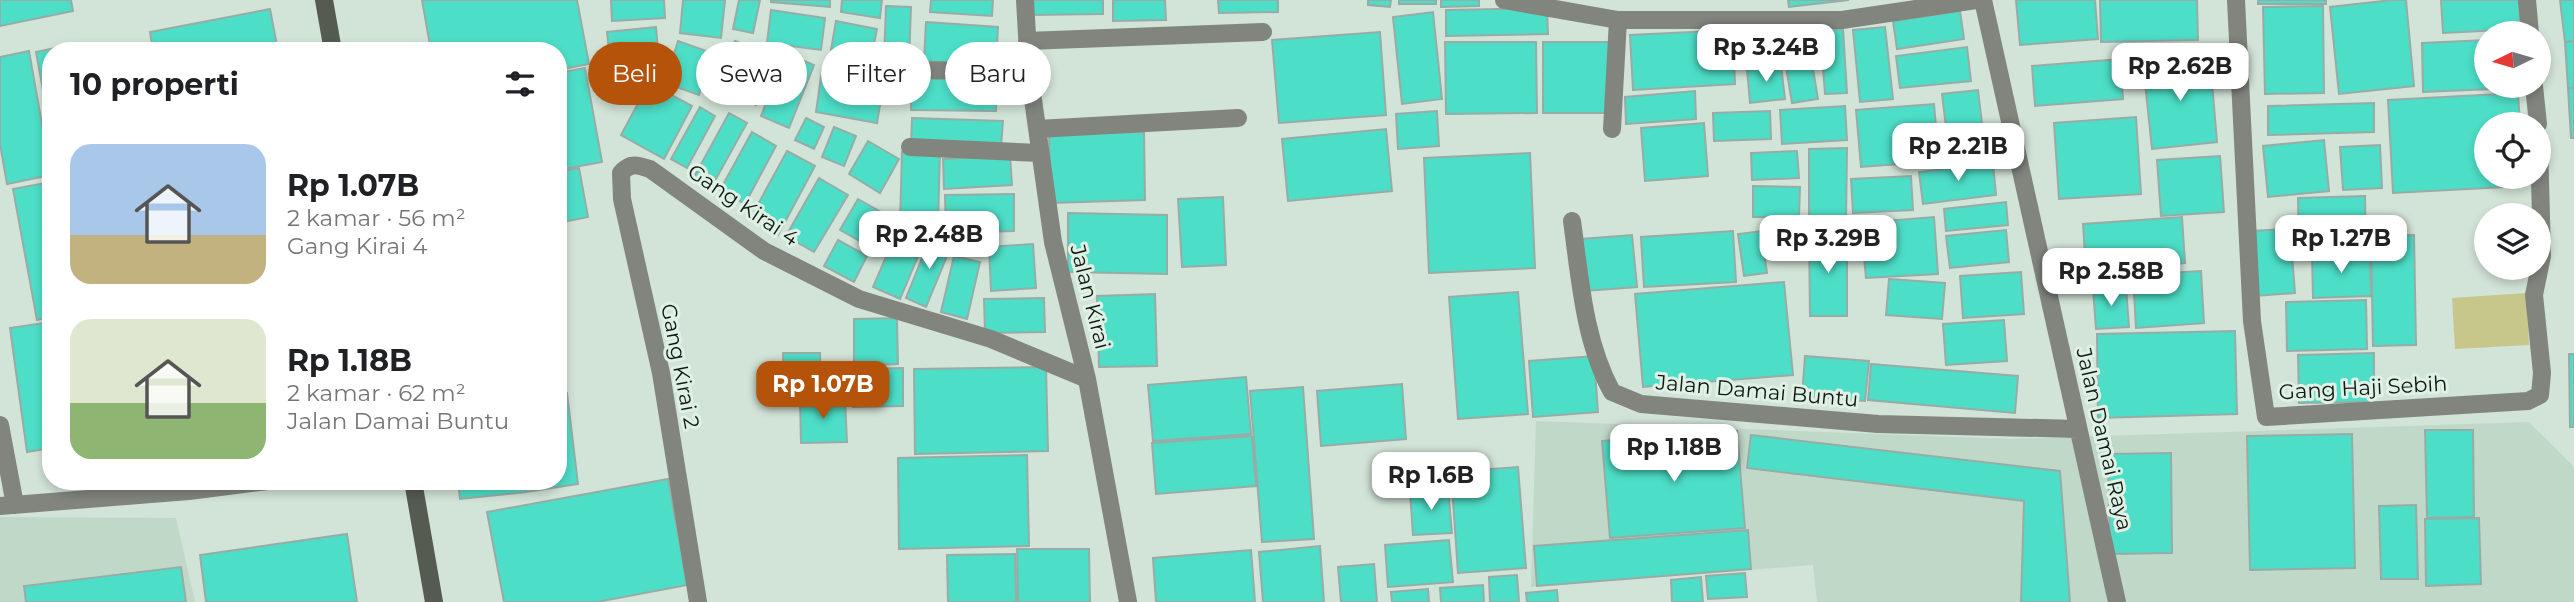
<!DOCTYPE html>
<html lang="id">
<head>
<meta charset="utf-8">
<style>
	body { margin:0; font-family:Montserrat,sans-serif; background:#f2f2f2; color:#202124; height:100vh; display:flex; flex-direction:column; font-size:26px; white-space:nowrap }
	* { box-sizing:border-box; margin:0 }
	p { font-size:23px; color:#757577 }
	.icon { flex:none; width:38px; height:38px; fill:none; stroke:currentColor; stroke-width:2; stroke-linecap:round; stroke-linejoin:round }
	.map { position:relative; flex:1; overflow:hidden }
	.details { position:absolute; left:42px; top:42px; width:525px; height:448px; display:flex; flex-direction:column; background:#fff; border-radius:28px; box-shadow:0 4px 10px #0003 }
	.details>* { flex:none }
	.top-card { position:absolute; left:588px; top:42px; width:665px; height:63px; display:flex; gap:14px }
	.needle { width:46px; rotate:265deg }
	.tools { position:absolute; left:2474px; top:21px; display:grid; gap:14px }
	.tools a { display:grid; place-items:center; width:77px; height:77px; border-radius:50%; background:#fff; box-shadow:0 4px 10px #0003; font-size:35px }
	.price { position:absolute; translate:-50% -60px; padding:0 16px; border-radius:14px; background:#fff; color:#222; font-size:23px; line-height:46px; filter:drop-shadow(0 2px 4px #0008) }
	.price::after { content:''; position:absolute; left:50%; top:42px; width:21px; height:16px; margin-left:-10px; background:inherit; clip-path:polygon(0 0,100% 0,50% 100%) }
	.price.selected { background:#b45309; color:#fff }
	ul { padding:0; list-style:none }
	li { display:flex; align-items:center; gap:21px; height:175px; padding:0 28px }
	li span { display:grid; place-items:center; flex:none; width:196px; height:140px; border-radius:21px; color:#555 }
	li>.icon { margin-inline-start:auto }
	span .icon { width:84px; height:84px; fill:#fffc; stroke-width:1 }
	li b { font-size:30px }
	h2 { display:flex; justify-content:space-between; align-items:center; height:84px; padding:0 28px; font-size:30px }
	.tag { padding:0 24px; border-radius:32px; background:#fff; box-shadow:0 4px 10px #0003; font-size:24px; line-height:63px }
	.tag.selected { background:#b45309; color:#fff }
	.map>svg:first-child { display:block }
</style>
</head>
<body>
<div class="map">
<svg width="2574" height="602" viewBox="0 0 2574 602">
	<rect width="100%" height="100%" fill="#d2e3d7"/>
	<!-- built -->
	<path fill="#c0d8c8" d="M1536 421 2009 439 2529 422 2574 467V602H1817L1813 565 1531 587Z
		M0 517 176 518 195 602H0Z"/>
	<!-- green -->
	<path fill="#c8c78b" d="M2526 293 2529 345 2455 349 2452 298Z"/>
	<!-- building -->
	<path fill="#4ddec7" stroke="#97aca7" stroke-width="2" d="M0 0H71L73 11 0 26Z
		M422 0H577L589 64 558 70V51H431Z
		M611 0H664L665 18 612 21Z
		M683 0H725L721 38 680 33Z
		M739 0H760L753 33 733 29Z
		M771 0H830V7L771 2Z
		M842 0H882L880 18 841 12Z
		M931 0H993L992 16 930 12Z
		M1028 0H1103V14L1029 15Z
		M1113 0H1165L1166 20 1113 21Z
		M1218 0H1278V12L1219 13Z
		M1368 0H1391L1390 7 1368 5Z
		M1399 0H1436V4H1399Z
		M1441 0H1479V6L1441 7Z
		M1788 0H1849L1789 7Z
		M2016 0H2095L2098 39 2020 45Z
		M2100 0H2197L2198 40 2101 42Z
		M2258 0H2326V4H2258Z
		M2392 0H2406L2414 86 2339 94 2330 7Z
		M2441 0H2519L2520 29 2443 33Z
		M2560 0H2574V41L2565 42Z
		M886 6 911 7 909 62 884 61Z
		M2323 6 2324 93 2265 94 2263 7Z
		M1547 8 1548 34 1446 36V10Z
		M270 9 278 51H153L150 32Z
		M771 10 825 18 821 50 767 43Z
		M1960 11 1964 39 1897 49 1893 21Z
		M1433 12 1442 99 1402 104 1393 17Z
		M836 21 877 29 869 69 829 62Z
		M926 22 998 27 996 66 924 61Z
		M656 27 660 73 612 78 607 32Z
		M1818 27 1820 55 1746 59 1745 32Z
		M1885 27 1893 99 1860 102 1853 30Z
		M1843 29 1847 93 1825 94 1820 30Z
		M1733 30 1735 84 1633 90 1630 35Z
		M1380 32 1386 115 1279 123 1272 40Z
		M2487 40V86H2517V88L2423 92 2422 43Z
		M678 41 712 53 699 95 665 83Z
		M735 41 775 57 756 105 716 89Z
		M2574 41V88H2568L2565 42Z
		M1445 42H1536L1537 113 1446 114Z
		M1543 42H1609L1608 113H1543Z
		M75 44 76 51H51V133L36 52Z
		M1967 47 1971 81 1900 88 1896 56Z
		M29 51 51 175 7 184 0 144V57Z
		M785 53 814 65 789 128 761 116Z
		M2210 58 2217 142 2152 149 2143 64Z
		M2120 59 2123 99 2035 106 2032 66Z
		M1812 63 1818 99 1792 103 1786 67Z
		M1781 65 1785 99 1750 103 1747 69Z
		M585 68 602 162 558 170V73Z
		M822 70 884 81 877 123 816 112Z
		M911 73 996 74V111L911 110Z
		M649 83 692 106 664 159 621 135Z
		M2568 88H2574V138H2571Z
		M1978 90 1985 149 1949 153 1942 94Z
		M1695 91 1696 119 1626 124 1625 97Z
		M2518 93 2520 124H2487V177H2523L2524 186 2393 193 2388 100Z
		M2374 103V132L2268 135V106Z
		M1934 104 1939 161 1861 167 1856 110Z
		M1845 106 1847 140 1782 144 1780 110Z
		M700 107 715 116 687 168 671 159Z
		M1437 111 1439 146 1398 149 1396 114Z
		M1770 111 1771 139 1714 141 1713 113Z
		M729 113 747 123 712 186 694 177Z
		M2136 117 2141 194 2059 199 2054 123Z
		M806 118 824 127 814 149 795 140Z
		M912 118 1003 121 1001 147 911 144Z
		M1704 123 1708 176 1645 181 1641 128Z
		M834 127 856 136 844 166 822 157Z
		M1386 129 1392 191 1288 201 1282 139Z
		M752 132 776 146 745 204 720 190Z
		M1144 132 1145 200 1051 203 1049 135Z
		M2324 140 2329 191 2268 197 2263 146Z
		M868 141 899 159 880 193 849 174Z
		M2380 145 2382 188 2343 190 2340 147Z
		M1847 148 1846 220H1809V149Z
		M787 151 815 166 778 235 750 219Z
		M1797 151 1799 178 1752 180 1751 153Z
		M902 152H940L938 224 900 223Z
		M1530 153 1535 268 1429 273 1424 158Z
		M1010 155 1012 185 944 189 943 159Z
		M2220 156 2224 212 2161 216 2157 160Z
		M1993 163 1996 195 1923 204 1919 172Z
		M579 168 588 217 558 223V172Z
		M1911 176 1913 210 1853 213 1851 179Z
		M819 178 848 195 814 252 786 236Z
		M51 182V317L37 320 13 189Z
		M1753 186 1800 187 1799 217H1753Z
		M1014 194V231L946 233 945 195Z
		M2365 196 2366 253 2299 254 2298 198Z
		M1223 197 1226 265 1182 267 1178 199Z
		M858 199 890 217 872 248 840 230Z
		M2006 202 2008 225 1946 231 1944 209Z
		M1068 213 1167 215V274L1068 272Z
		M1934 217 1938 274 1866 278 1861 223Z
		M2182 217 2185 263 2086 270 2083 224Z
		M898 229 925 240 900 299 873 287Z
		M2290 229 2295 293 2255 296 2250 231Z
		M2006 230 2009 262 1950 268 1946 236Z
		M1733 231 1736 282 1644 287 1641 237Z
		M1761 231 1767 273 1744 276 1738 234Z
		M1632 235 1637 287 1585 291 1581 239Z
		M1809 235H1847V316H1810Z
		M2414 235 2416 345 2373 346 2371 236Z
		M931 236 952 244 926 307 906 298Z
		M838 240 867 256 854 282 824 266Z
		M1033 244 1036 288 991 291 989 247Z
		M2370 253 2371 296 2313 298 2312 254Z
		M954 256 980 262 967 319 941 312Z
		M2201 271 2204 323 2136 328 2133 275Z
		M2021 272 2024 314 1963 318 1960 276Z
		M1889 279 1945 283 1942 319 1886 315Z
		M1784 282 1793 375 1643 387 1635 294Z
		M2126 287 2129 327 2096 329 2093 289Z
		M1518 292 1528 414 1458 419 1449 297Z
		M1155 294 1157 366 1099 367 1097 296Z
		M1044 298 1045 332 985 333 984 299Z
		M2366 300 2367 349 2287 351 2286 302Z
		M897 318 898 364 854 366V319Z
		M2004 320 2007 361 1946 365 1943 324Z
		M51 322V448L27 452 10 328Z
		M2235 331 2237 414 2098 418 2097 334Z
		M783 353H820L821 395 784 396Z
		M2374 353V402L2299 403 2298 355Z
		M2569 354H2574V427H2570Z
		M1594 356 1598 412 1533 417 1529 361Z
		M1805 356 1869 361 1865 401 1802 396Z
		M1871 364 2018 376 2015 413 1868 400Z
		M1046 367 1048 451 915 454 914 369Z
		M903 368V406L853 407V369Z
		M1246 377 1251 434 1153 441 1148 385Z
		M1402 384 1406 439 1321 446 1317 391Z
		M1303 387 1314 539 1262 542 1250 391Z
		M567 393 578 484 526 492 525 481H558V394Z
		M800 399H845L847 442 801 443Z
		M2425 430H2473L2474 517 2427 518Z
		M1737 431 1745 528 1610 538 1602 441Z
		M2352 434 2355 568 2250 570 2247 436Z
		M1751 435 2060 471 2070 602H2021L2024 501 1747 468Z
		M1252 436 1256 486 1156 494 1152 443Z
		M2171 453 2172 553 2110 554 2108 454Z
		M1027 455 1029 546 899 549 898 458Z
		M1518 467 1526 568 1458 573 1451 472Z
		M668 479 687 585 597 602H504L487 512Z
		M458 481H525L526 492 460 499Z
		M1448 488 1452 533 1413 535 1410 492Z
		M2416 505 2418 579H2381L2379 506Z
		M2479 518 2481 584 2426 586 2425 519Z
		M1748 530 1751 569 1537 586 1534 546Z
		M347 534 357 602H206L200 555Z
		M1449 540 1453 582 1388 587 1385 545Z
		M1320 546 1324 602H1263L1259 552Z
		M1017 549H1089L1090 602H1018Z
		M1251 550 1255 602H1156L1153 558Z
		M1015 554 1016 602H948L947 555Z
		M1374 564 1377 602H1341L1338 567Z
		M181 567 186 602H26L24 586Z
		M1745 573 1747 597 1708 599 1706 576Z
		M1517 575 1519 602H1490L1489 577Z
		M1701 577 1703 602H1672L1671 580Z
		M1483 585 1484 602H1441L1440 588Z
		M1428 589 1429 602H1392L1391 592Z
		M1557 590 1558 602H1527L1526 593Z"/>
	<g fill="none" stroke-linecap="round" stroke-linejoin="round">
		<!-- street -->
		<path stroke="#81857e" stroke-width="18" d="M1025 0 1029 71 1053 242 1087 379 1128 602
			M1504 0 1618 20H1842L1976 0
			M1983 0 2117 602
			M2236 0 2252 321 2266 417 2528 401 2540 395 2542 373 2534 295 2542 256 2539 141
			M2527 0 2530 33
			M1027 41 1263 32
			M885 70 1029 71
			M2534 86 2538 124
			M1037 129 1238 118
			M1612 129 1618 20
			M910 147 1040 153
			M1572 221C1580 278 1584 341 1612 392L1641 404 1878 424 2078 429
			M0 425 15 505
			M0 506 189 491 268 481
			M698 602 661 373 622 199 621 173C630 162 638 165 650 169L764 251 859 299 991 339 1087 379"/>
		<!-- secondary -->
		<path stroke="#565b51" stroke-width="18" d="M324 0 333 51
			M413 481 434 602"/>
	</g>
	<g text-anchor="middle" stroke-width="6" stroke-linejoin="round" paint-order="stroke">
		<!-- street labels -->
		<g font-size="21" fill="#111713" stroke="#dff1e4">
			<text transform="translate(743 205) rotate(34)" y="7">Gang Kirai 4</text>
			<text transform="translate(1090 297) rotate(76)" y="7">Jalan Kirai</text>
			<text transform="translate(680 366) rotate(79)" y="7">Gang Kirai 2</text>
			<text transform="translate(2363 388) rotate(-3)" y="7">Gang Haji Sebih</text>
			<text transform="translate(1757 391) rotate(5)" y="7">Jalan Damai Buntu</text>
			<text transform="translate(2104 439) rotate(77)" y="7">Jalan Damai Raya</text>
		</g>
	</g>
</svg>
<div class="tools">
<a><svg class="needle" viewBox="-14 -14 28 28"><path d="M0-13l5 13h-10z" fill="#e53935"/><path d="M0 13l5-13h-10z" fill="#757577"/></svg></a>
<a><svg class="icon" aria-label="locate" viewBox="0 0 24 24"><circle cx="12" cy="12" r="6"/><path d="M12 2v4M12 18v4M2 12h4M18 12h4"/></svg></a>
<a><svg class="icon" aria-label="layers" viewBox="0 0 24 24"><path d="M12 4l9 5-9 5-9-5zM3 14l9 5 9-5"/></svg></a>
</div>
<b class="price" style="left:1766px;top:84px">Rp 3.24B</b>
<b class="price" style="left:2180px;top:103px">Rp 2.62B</b>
<b class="price" style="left:1958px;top:183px">Rp 2.21B</b>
<b class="price" style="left:929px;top:271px">Rp 2.48B</b>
<b class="price" style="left:1828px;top:275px">Rp 3.29B</b>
<b class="price" style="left:2341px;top:275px">Rp 1.27B</b>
<b class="price" style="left:2111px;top:308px">Rp 2.58B</b>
<b class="price selected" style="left:823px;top:421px">Rp 1.07B</b>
<b class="price" style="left:1674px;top:484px">Rp 1.18B</b>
<b class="price" style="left:1431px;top:512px">Rp 1.6B</b>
<div class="top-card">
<a class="tag selected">Beli</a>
<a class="tag">Sewa</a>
<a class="tag">Filter</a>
<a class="tag">Baru</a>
</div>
<section class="details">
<h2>10 properti<svg class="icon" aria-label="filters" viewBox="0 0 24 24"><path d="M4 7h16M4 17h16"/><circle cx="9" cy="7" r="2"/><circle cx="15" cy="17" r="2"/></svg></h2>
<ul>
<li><span style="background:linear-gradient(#a9c7e8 65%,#c2b280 0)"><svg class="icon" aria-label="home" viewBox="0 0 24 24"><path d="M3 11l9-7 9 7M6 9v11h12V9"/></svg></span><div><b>Rp 1.07B</b><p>2 kamar · 56 m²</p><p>Gang Kirai 4</p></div></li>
<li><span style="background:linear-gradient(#dfe7d0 60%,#8fb573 0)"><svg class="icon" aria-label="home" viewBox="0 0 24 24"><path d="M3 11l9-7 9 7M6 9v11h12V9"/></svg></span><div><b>Rp 1.18B</b><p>2 kamar · 62 m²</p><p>Jalan Damai Buntu</p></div></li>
</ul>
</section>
</div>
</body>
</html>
